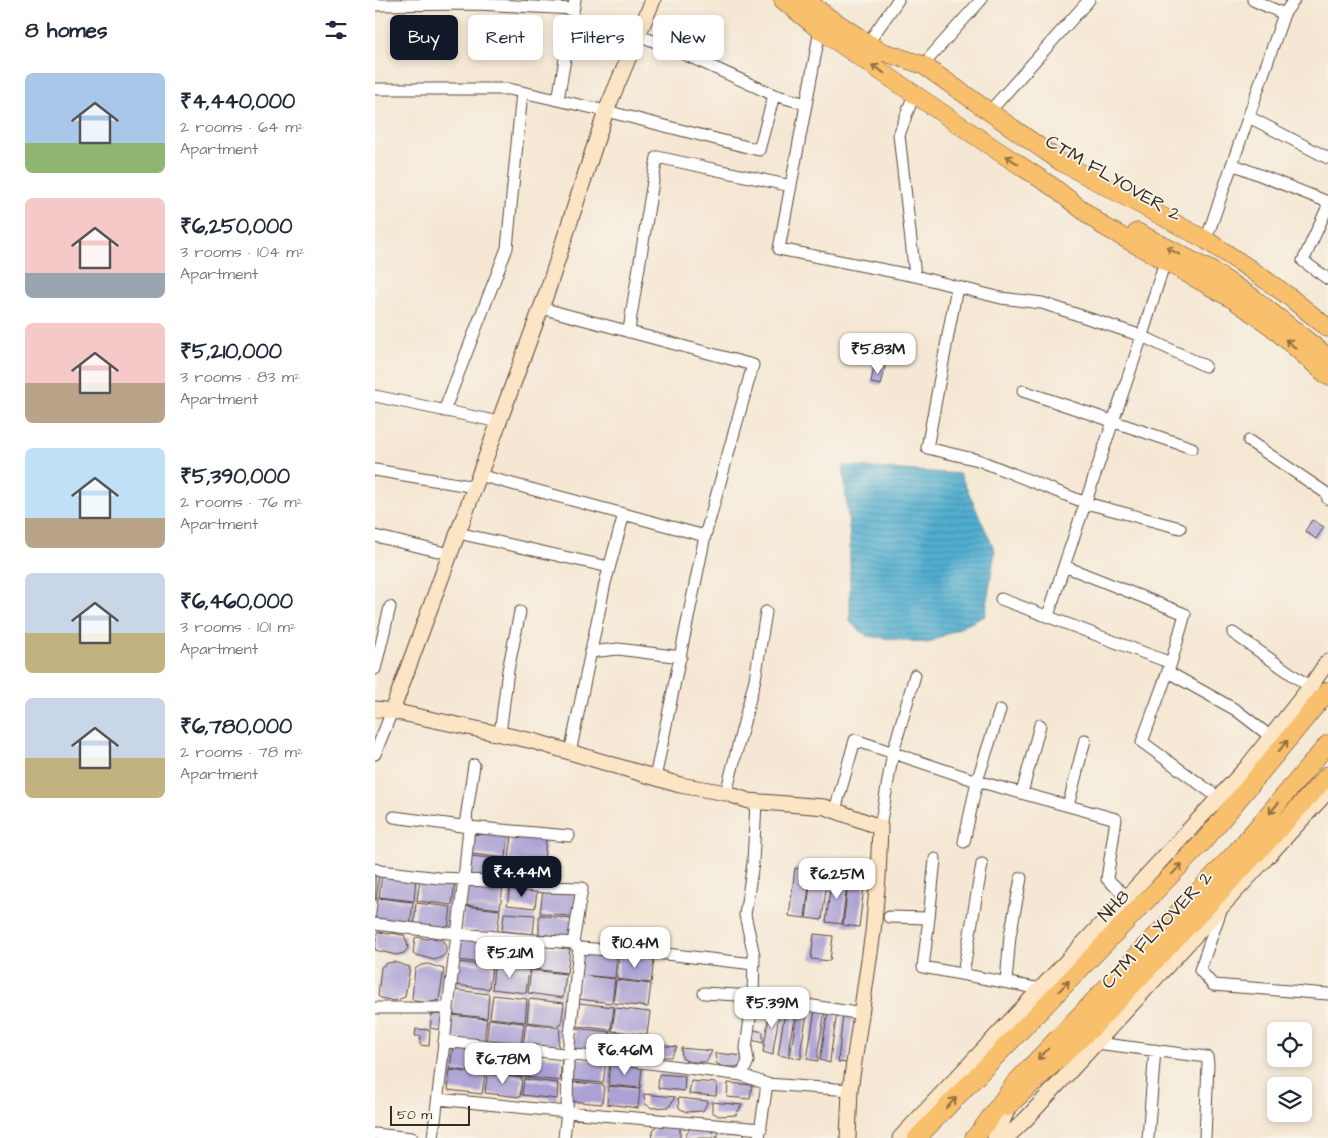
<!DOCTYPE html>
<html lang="en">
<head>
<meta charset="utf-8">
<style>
	body { margin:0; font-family:"Architects Daughter",sans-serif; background:#f6f6f7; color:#1f2937; height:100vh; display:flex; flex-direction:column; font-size:19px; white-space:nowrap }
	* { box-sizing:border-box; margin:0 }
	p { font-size:16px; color:#747a83 }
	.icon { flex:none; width:28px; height:28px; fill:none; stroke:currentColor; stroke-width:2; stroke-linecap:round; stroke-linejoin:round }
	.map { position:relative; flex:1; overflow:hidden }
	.panel { display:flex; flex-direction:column; background:#fff; width:375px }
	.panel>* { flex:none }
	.top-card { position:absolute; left:15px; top:15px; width:475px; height:45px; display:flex; gap:10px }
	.fabs { position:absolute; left:892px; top:1022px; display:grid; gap:10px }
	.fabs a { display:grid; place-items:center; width:45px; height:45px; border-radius:8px; background:#fff; box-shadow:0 2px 8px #0003; font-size:25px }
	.scale { position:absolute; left:15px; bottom:12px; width:80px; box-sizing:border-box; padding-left:5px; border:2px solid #3b2a1e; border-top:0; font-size:14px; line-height:18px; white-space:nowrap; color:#3b2a1e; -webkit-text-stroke:4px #f7f3e8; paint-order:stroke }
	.price { position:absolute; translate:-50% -42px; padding:0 11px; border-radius:10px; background:#fff; color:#222; font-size:16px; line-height:32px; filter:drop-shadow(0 1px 2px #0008) }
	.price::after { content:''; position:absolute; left:50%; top:30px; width:15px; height:11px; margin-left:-8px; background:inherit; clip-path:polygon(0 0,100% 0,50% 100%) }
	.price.selected { background:#111827; color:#fff }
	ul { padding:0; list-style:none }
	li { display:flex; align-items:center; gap:15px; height:125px; padding:0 25px }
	li span { display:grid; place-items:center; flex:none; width:140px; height:100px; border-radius:8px; color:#555 }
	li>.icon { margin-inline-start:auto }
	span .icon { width:60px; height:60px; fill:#fffc; stroke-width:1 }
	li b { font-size:21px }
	h2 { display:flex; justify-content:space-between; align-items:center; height:60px; padding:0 25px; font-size:21px }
	.pill { padding:0 18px; border-radius:8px; background:#fff; box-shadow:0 2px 8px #0003; font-size:18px; line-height:45px }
	.pill.selected { background:#111827; color:#fff }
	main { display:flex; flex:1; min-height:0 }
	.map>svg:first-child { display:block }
</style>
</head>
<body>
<main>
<section class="panel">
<h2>8 homes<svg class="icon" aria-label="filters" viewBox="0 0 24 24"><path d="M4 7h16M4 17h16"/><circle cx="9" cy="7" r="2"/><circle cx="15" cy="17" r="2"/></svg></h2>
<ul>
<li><span style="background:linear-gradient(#a9c7e8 70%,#8fb573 0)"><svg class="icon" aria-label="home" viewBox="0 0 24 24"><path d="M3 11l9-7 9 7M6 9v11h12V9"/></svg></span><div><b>₹4,440,000</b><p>2 rooms · 64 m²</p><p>Apartment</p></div></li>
<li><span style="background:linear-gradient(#f6c9c9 75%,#9aa5b1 0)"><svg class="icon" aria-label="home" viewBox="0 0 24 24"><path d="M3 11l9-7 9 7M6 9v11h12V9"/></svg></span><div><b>₹6,250,000</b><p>3 rooms · 104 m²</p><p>Apartment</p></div></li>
<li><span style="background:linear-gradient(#f6c9c9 60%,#b9a48a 0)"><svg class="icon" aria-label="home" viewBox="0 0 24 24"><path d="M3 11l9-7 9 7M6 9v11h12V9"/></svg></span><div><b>₹5,210,000</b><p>3 rooms · 83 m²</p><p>Apartment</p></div></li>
<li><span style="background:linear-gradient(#bfe0f5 70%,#b9a48a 0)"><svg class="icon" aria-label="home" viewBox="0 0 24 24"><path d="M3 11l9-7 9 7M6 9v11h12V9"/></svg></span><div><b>₹5,390,000</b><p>2 rooms · 76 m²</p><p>Apartment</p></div></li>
<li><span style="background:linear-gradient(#c9d6e8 60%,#c2b280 0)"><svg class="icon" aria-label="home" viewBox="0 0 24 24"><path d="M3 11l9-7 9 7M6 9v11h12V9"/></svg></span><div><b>₹6,460,000</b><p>3 rooms · 101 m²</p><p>Apartment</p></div></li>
<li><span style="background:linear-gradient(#c9d6e8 60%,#c2b280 0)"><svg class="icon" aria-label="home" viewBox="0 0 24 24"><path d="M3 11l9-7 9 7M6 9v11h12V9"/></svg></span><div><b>₹6,780,000</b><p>2 rooms · 78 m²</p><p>Apartment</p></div></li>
</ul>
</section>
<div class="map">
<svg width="953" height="1138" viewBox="0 0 953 1138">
	<defs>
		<pattern id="water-rules" width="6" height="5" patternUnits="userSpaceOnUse" patternTransform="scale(1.25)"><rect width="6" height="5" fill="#51aed0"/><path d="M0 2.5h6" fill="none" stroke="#448ea8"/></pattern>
	</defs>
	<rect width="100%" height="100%" fill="#f7f3e8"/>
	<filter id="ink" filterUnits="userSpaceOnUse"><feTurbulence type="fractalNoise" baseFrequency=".02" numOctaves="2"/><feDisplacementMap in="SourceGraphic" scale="10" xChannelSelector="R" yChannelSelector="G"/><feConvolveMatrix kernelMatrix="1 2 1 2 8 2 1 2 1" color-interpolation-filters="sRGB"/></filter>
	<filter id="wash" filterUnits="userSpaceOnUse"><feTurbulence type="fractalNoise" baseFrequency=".0096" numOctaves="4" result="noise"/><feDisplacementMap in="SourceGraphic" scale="20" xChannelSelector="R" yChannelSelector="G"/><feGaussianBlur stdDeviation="1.12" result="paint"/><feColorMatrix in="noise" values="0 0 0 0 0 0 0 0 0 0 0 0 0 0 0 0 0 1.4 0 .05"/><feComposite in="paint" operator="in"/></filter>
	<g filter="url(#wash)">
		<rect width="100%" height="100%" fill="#f5e7d3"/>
		<!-- water -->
		<path fill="url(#water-rules)" stroke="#466c77" d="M468 466 585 474 620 551 610 616 553 643 492 636 475 622V537Z"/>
		<g id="blocks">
			<!-- building -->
			<path fill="#aba1d4" d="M499 365 510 367 506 385 496 383Z
				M937 520 949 527 941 539 930 531Z
				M99 831 133 835 131 858 96 854Z
				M137 836 171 839 169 863 134 859Z
				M96 856 131 860 129 880 94 876Z
				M138 862 168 865 165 880 137 878Z
				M420 868 436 870 430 918 414 916Z
				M437 870 453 872 447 920 431 918Z
				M0 874 4 875 1 900H0Z
				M7 874 41 877 39 901 4 897Z
				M457 875 473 877 467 924 451 922Z
				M474 877 490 879 484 927 468 925Z
				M45 878 80 882 77 905 42 901Z
				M93 882 128 886 125 909 90 905Z
				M135 888 162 890 160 908 132 905Z
				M168 890 201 892 200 917 165 913Z
				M3 898 38 902 35 926 0 922Z
				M41 903 76 907 73 930 39 926Z
				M90 906 125 910 122 934 87 929Z
				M129 913 160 915 158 934 127 931Z
				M164 915 199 919 196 938 164 934Z
				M4 932 14 934 18 933 26 935H29L32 942 33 948 29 953 21 955 0 950 2 933Z
				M439 934 458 936 455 961 436 959Z
				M42 937 52 939 56 937 64 940 67 939 71 947V953L67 957 59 960 38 954 40 938Z
				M85 937 120 941 117 964 82 960Z
				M123 942 158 945 155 969 120 965Z
				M160 945 195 949 192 973 157 969Z
				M208 953 242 957 240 978 205 975Z
				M244 956 279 960 276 983 242 979Z
				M19 962 35 967 30 997 19 1001 6 998 3 996 6 967 12 963Z
				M82 962 117 966 114 989 80 985Z
				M53 964 69 969 64 1000 53 1003 40 1001 37 998 40 969 46 965Z
				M119 966 154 970 151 993 117 989Z
				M156 970 191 974 188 998 153 993Z
				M205 975 240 979 237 1003 203 999Z
				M241 980 276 984 273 1007 238 1003Z
				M80 990 114 994 112 1018 77 1014Z
				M118 995 152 999 150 1022 115 1018Z
				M154 999 189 1003 186 1026 152 1022Z
				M204 1003 239 1007 236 1030 201 1026Z
				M396 1003 406 1005 399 1044 398 1055 388 1052Z
				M411 1005 421 1007 414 1046V1057L403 1055Z
				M423 1007 433 1009 426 1048V1059L415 1056Z
				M240 1008 275 1012 272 1035 237 1031Z
				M440 1010 450 1011 443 1050V1061L432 1059Z
				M453 1011 462 1013 456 1052 455 1063 445 1060Z
				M57 1014 68 1015 66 1030 55 1028Z
				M468 1014 478 1015 472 1063 463 1062Z
				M77 1015 112 1019 109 1042 74 1038Z
				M114 1019 149 1023 146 1046 111 1042Z
				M151 1023 185 1028 183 1051 148 1047Z
				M200 1028 235 1032 232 1055 198 1051Z
				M41 1029 55 1030 54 1046 45 1045 46 1036H40Z
				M379 1030 388 1032V1043L377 1040Z
				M236 1033 271 1037 269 1060 234 1056Z
				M271 1044 302 1047 296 1057H279L272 1053Z
				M78 1045 113 1050 110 1073 75 1069Z
				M306 1048 337 1051 331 1062H314L307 1058Z
				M116 1050 151 1054 148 1077 113 1073Z
				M340 1053 369 1056 365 1067H348L341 1063Z
				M153 1054 187 1058 185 1081 150 1077Z
				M199 1058 231 1061 228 1083 196 1080Z
				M235 1063 267 1066 265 1088 233 1085Z
				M75 1070 110 1074 107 1094 73 1090Z
				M112 1074 147 1078 145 1097 110 1093Z
				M284 1074 310 1076 309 1091 283 1088Z
				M149 1079 183 1083 182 1099 147 1095Z
				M316 1081 342 1083 341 1096 314 1094Z
				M197 1082 229 1085 227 1104 195 1101Z
				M353 1083 377 1085 375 1099 352 1097Z
				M233 1086 265 1089 263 1108 232 1104Z
				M269 1094 300 1097 294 1107 277 1108 270 1104Z
				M303 1098 333 1101 328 1111 311 1112 304 1108Z
				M337 1102 367 1105 361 1115 344 1116 337 1112Z
				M283 1124 305 1126V1138H276L279 1129Z
				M316 1128 337 1129 338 1138H310L312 1132Z
				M346 1131 369 1132V1138H341V1136H343V1132H346Z"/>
		</g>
	</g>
	<g filter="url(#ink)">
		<use href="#blocks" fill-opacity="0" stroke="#574639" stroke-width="1"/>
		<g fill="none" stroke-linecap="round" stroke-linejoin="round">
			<defs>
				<path id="street" d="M0 5 102 4 198 9
					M909 14 919 0
					M447 27 445 30 404 249 540 276
					M263 35 298 49 399 95
					M493 43 523 0
					M548 65 606 0
					M0 89H134L231 111 384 150 399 95 431 104
					M539 94 524 135 540 276 626 298 667 303 767 336 830 366
					M183 100 200 0
					M614 112 714 0
					M874 117 953 158
					M857 164 953 202
					M953 206 928 261 953 279
					M831 240 909 14 878 0
					M790 261 767 336 689 566 810 614 796 663
					M582 287 552 448 603 460 711 503 805 528
					M166 308 378 365 330 536
					M254 332 256 316 282 157 416 186
					M648 391 817 448
					M0 396 124 422
					M69 411 132 248 147 92
					M874 441 951 493 953 499
					M0 470 100 487
					M104 475 330 536 280 778
					M83 533 234 567
					M0 536 75 554
					M626 599 796 663 767 742 844 798
					M673 616 689 566
					M858 633 935 687
					M215 652 243 649 306 657
					M0 669 15 607
					M793 672 861 710 896 737
					M125 734 133 670 145 612
					M195 753 230 583 249 514
					M0 754 17 711
					M351 793 380 679 391 612
					M647 793 665 725
					M693 806 710 740
					M460 810 480 740 602 781 741 819 732 879 752 897
					M19 817 94 827 194 836
					M505 827 518 752 540 675
					M589 842 602 781 625 710
					M0 869 5 871 64 878 89 879 171 887 207 888 198 943
					M846 910 825 970 838 985 953 994
					M514 917 554 918 548 967 666 989
					M554 918 560 859
					M0 924 82 934 198 943 204 948 193 1055 192 1112 189 1138
					M204 948 282 953 379 964
					M588 974 607 864
					M631 982 635 936 646 878
					M329 993 378 996 487 1014
					M0 1008H73
					M69 1041 274 1063 367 1075 392 1084
					M721 1043 832 1057 833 1063 830 1138
					M367 1075 373 1061 371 1048 378 996 379 955 370 915 378 863 381 802
					M63 1099 192 1112 386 1129
					M0 1134 37 1138
					M58 1138 73 1008 89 879 94 827 91 818 99 765
					M384 1138 392 1084 475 1090
					M773 1138 780 1050"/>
				<path id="secondary" d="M0 709 17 711 158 741 305 785 351 793 374 801 450 807 505 827 503 878 498 932 475 1090 473 1138
					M17 711 172 292 231 111 278 0
					M525 1138 752 897 872 767 935 687 953 661
					M620 1138 634 1106
					M631 1138 651 1119 953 791"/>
				<path id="primary" d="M408 0 445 30 620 149 678 187 728 226 859 300 897 327 953 376
					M431 0 453 17 505 51 548 65 686 162 831 240 875 269 912 295 953 328
					M762 232 837 271 877 297 953 357
					M632 1107 715 1030 893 841 953 775
					M542 1138 829 841 953 691
					M599 1138 606 1130 640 1083 861 852 953 744"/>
			</defs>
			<!-- street casing -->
			<use href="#street" stroke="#574639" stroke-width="13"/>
			<!-- secondary casing -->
			<use href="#secondary" stroke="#574639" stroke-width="17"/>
			<!-- primary casing -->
			<use href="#primary" stroke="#574639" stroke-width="19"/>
			<!-- street -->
			<use href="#street" stroke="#fff" stroke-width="11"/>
			<!-- secondary -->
			<use href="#secondary" stroke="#fce5c4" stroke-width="15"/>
			<!-- primary -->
			<use href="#primary" stroke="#f8bf6c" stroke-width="18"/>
		</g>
		<!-- one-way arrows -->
		<defs><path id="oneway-shaft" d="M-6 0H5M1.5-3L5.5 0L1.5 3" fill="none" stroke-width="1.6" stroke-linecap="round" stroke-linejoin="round" transform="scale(1.25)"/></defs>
		<g stroke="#906d41">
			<use href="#oneway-shaft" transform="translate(503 69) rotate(-146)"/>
			<use href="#oneway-shaft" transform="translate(637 160) rotate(-147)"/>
			<use href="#oneway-shaft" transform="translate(798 251) rotate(-152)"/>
			<use href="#oneway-shaft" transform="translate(916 344) rotate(-139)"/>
			<use href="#oneway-shaft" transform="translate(908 746) rotate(-51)"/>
			<use href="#oneway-shaft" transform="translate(899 808) rotate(130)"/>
			<use href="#oneway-shaft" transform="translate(802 869) rotate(-46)"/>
			<use href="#oneway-shaft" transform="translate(689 986) rotate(-46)"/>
			<use href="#oneway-shaft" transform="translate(668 1054) rotate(134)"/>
			<use href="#oneway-shaft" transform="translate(576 1103) rotate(-46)"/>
		</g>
	</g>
	<g text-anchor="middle" stroke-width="4" stroke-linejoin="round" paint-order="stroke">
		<!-- street labels -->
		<g font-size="19" fill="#3b2a1e" stroke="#f7f3e8">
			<text transform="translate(739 177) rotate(30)" y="7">CTM FLYOVER 2</text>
			<text transform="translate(738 905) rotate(-46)" y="7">NH8</text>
			<text transform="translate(781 929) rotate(-47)" y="7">CTM FLYOVER 2</text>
		</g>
	</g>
</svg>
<div class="fabs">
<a><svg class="icon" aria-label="locate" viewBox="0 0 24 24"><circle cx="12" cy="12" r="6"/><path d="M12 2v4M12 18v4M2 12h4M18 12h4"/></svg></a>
<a><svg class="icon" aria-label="layers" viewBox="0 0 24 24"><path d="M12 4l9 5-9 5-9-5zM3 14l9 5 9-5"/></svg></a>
</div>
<div class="scale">50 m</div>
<b class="price" style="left:503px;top:375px">₹5.83M</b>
<b class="price selected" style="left:147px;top:898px">₹4.44M</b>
<b class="price" style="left:462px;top:900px">₹6.25M</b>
<b class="price" style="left:260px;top:969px">₹10.4M</b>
<b class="price" style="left:135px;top:979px">₹5.21M</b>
<b class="price" style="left:397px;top:1029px">₹5.39M</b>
<b class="price" style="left:250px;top:1076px">₹6.46M</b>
<b class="price" style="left:128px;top:1085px">₹6.78M</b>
<div class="top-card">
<a class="pill selected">Buy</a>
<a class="pill">Rent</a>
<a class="pill">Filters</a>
<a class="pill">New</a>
</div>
</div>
</main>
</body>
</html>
